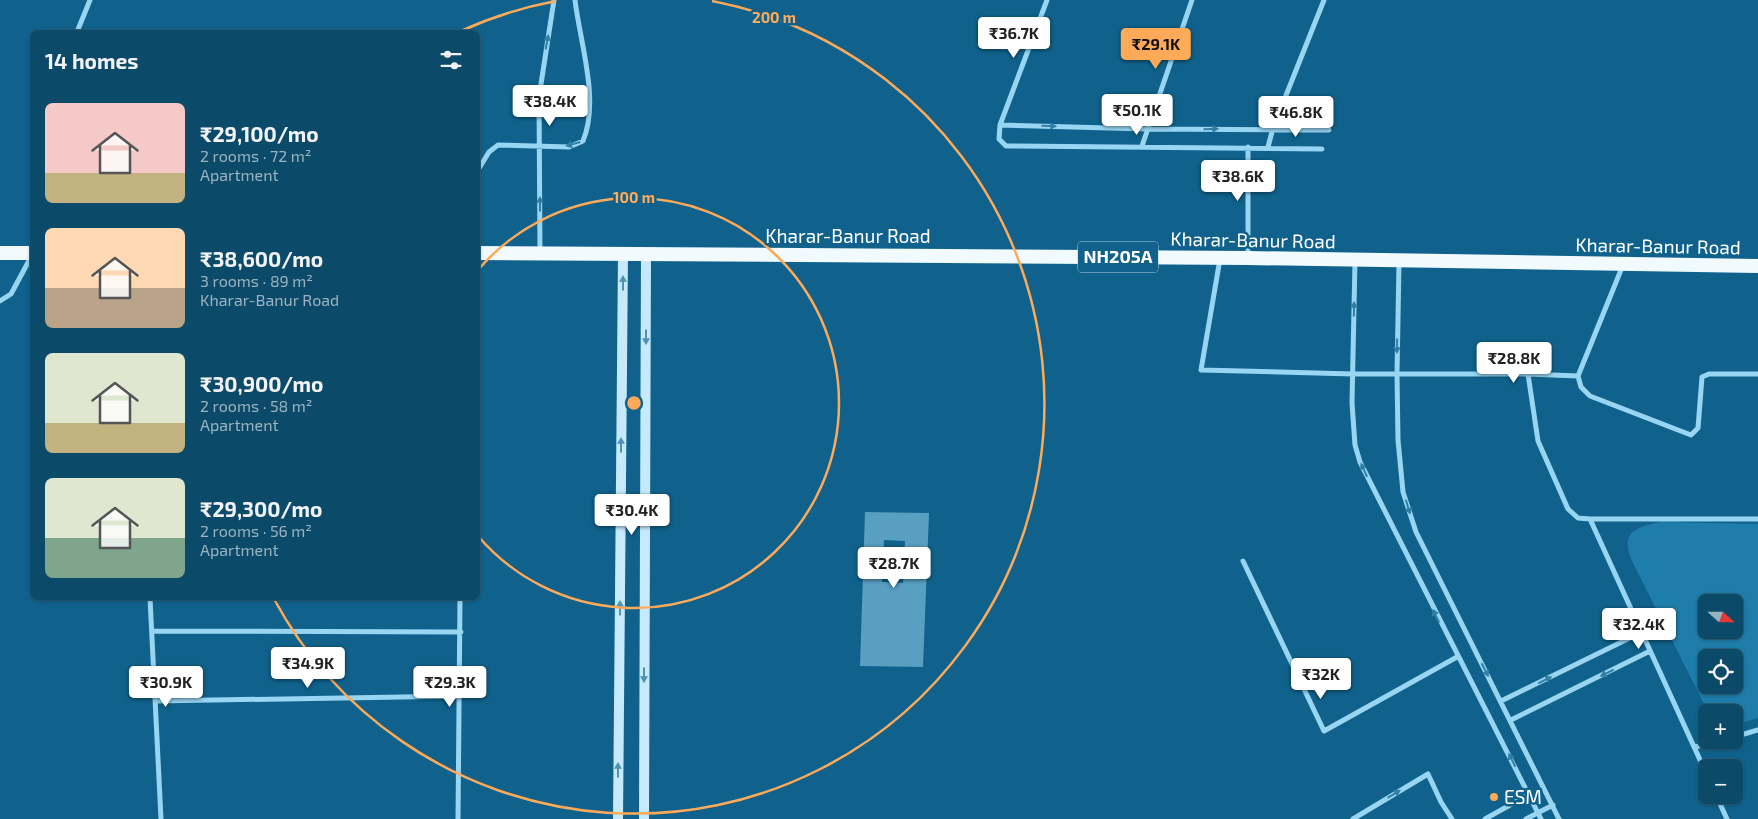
<!DOCTYPE html>
<html lang="en">
<head>
<meta charset="utf-8">
<style>
	body { margin:0; font-family:"Exo 2",sans-serif; background:#15516f; color:#f1f3f6; height:100vh; display:flex; flex-direction:column; font-size:19px; white-space:nowrap }
	* { box-sizing:border-box; margin:0 }
	p { font-size:16px; color:#9ab3c0 }
	.icon { flex:none; width:28px; height:28px; fill:none; stroke:currentColor; stroke-width:2; stroke-linecap:round; stroke-linejoin:round }
	.map { position:relative; flex:1; overflow:hidden }
	.panel { position:absolute; left:30px; top:30px; width:450px; height:570px; display:flex; flex-direction:column; background:#0c4a69; border-radius:8px; box-shadow:0 1px 4px #0004,0 0 0 1px #2c627d }
	.panel>* { flex:none }
	.needle { width:32px; rotate:111deg }
	.buttons { position:absolute; left:1698px; top:594px; display:grid; gap:10px }
	.buttons a { display:grid; place-items:center; width:45px; height:45px; border-radius:8px; background:#0c4a69; box-shadow:0 1px 4px #0004,0 0 0 1px #2c627d; font-size:25px }
	.price { position:absolute; translate:-50% -42px; padding:0 11px; border-radius:5px; background:#fff; color:#222; font-size:16px; line-height:32px; filter:drop-shadow(0 1px 2px #0008) }
	.price::after { content:''; position:absolute; left:50%; top:30px; width:15px; height:11px; margin-left:-8px; background:inherit; clip-path:polygon(0 0,100% 0,50% 100%) }
	.price.current { background:#ffaa58; color:#111 }
	ul { padding:0; list-style:none }
	li { display:flex; align-items:center; gap:15px; height:125px; padding:0 15px }
	li span { display:grid; place-items:center; flex:none; width:140px; height:100px; border-radius:8px; color:#555 }
	li>.icon { margin-inline-start:auto }
	span .icon { width:60px; height:60px; fill:#fffc; stroke-width:1 }
	li b { font-size:21px }
	h2 { display:flex; justify-content:space-between; align-items:center; height:60px; padding:0 15px; font-size:21px }
	.map>svg:first-child { display:block }
</style>
</head>
<body>
<div class="map">
<svg width="1758" height="819" viewBox="0 0 1758 819">
	<rect width="100%" height="100%" fill="#10628c"/>
	<!-- green -->
	<path fill="#1e7daa" fill-rule="evenodd" d="M1660 522 1758 524V718L1734 725V712H1708L1633 563C1620 534 1632 528 1660 522ZM1706 602H1734V630H1706ZM1706 658H1734V685H1706Z"/>
	<!-- building -->
	<path fill="#589fc2" fill-rule="evenodd" d="M865 512 929 513 923 667 860 666ZM884 540 905 541 903 583 882 582Z"/>
	<g fill="none" stroke-linecap="round" stroke-linejoin="round">
		<!-- minor -->
		<path stroke="#97d5f2" stroke-width="5" d="M1047 0 1000 125 999 139 1006 146 1322 149
			M77 32 90 0
			M1000 125 1146 129 1329 130
			M1142 146 1192 0
			M1268 147 1273 128 1324 0
			M478 170 489 152 498 145 569 147 583 141C600 100 580 43 575 0
			M540 253 539 97 554 0
			M1248 256V147
			M1220 259 1201 370 1353 374H1528L1578 376 1581 387 1590 396 1691 435 1698 428 1702 377 1709 374H1758
			M1355 261 1352 403 1355 445 1360 462 1541 819
			M1399 263 1397 374 1398 440 1403 492 1416 532 1559 819
			M0 301 11 294 32 255
			M1528 374 1538 441 1568 509 1578 518 1590 519H1758
			M1578 376 1623 265
			M1590 519 1706 773
			M1243 561 1324 731 1457 657
			M150 598 161 819
			M152 631 461 632
			M155 701 461 696
			M1501 701 1642 632
			M1511 720 1650 651
			M1734 737 1758 730
			M1695 747 1722 740
			M1716 795 1727 819
			M458 819 460 598
			M1353 819 1428 774 1441 802 1452 819
			M1485 819 1530 794
			M1526 819 1553 805"/>
		<!-- secondary -->
		<path stroke="#c6eafc" stroke-width="10" d="M618 819 623 253
			M644 819 646 253"/>
		<!-- trunk -->
		<path stroke="#f0faff" stroke-width="14" d="M0 253H32
			M478 253 1248 258 1758 266"/>
	</g>
	<!-- one-way arrows -->
	<defs><path id="oneway-solid" d="M-6-.8H1V-3.2L6.5 0L1 3.2V.8H-6Z" transform="scale(1.25)"/></defs>
	<g fill="#327fa6">
		<use href="#oneway-solid" transform="translate(547 42) rotate(-80)"/>
		<use href="#oneway-solid" transform="translate(1049 126) rotate(2)"/>
		<use href="#oneway-solid" transform="translate(1211 129) rotate(-1)"/>
		<use href="#oneway-solid" transform="translate(573 144) rotate(164)"/>
		<use href="#oneway-solid" transform="translate(540 204) rotate(-90)"/>
		<use href="#oneway-solid" transform="translate(1354 309) rotate(-89)"/>
		<use href="#oneway-solid" transform="translate(1397 346) rotate(91)"/>
		<use href="#oneway-solid" transform="translate(1364 470) rotate(-114)"/>
		<use href="#oneway-solid" transform="translate(1408 507) rotate(73)"/>
		<use href="#oneway-solid" transform="translate(1436 616) rotate(-116)"/>
		<use href="#oneway-solid" transform="translate(1485 670) rotate(63)"/>
		<use href="#oneway-solid" transform="translate(1607 673) rotate(154)"/>
		<use href="#oneway-solid" transform="translate(1545 680) rotate(-26)"/>
		<use href="#oneway-solid" transform="translate(1512 760) rotate(-117)"/>
		<use href="#oneway-solid" transform="translate(1394 794) rotate(-31)"/>
	</g>
	<g fill="#5092b3">
		<use href="#oneway-solid" transform="translate(623 283) rotate(-90)"/>
		<use href="#oneway-solid" transform="translate(646 337) rotate(90)"/>
		<use href="#oneway-solid" transform="translate(621 445) rotate(-90)"/>
		<use href="#oneway-solid" transform="translate(620 608) rotate(-90)"/>
		<use href="#oneway-solid" transform="translate(644 675) rotate(90)"/>
		<use href="#oneway-solid" transform="translate(618 770) rotate(-90)"/>
	</g>
	<!-- distance rings -->
	<g fill="none" stroke="#ffaa58" stroke-width="2.5">
		<path d="M478 270A205 205 0 1 1 478 536"/>
		<path d="M461 31A410 410 0 0 1 556 1M712 1A410 410 0 1 1 274 599"/>
	</g>
	<!-- markers -->
	<circle fill="#ffaa58" stroke="#10628c" stroke-width="2" cx="1494" cy="797" r="5"/>
	<g text-anchor="middle" stroke-width="5" stroke-linejoin="round" paint-order="stroke">
		<!-- shield labels -->
		<rect fill="#10628c" stroke="#b7d0dc" stroke-width="1" x="1078" y="241.5" width="80" height="31" rx="4"/>
		<g font-size="18" font-weight="bold" fill="#fff">
			<text x="1118" y="263">NH205A</text>
		</g>
		<!-- street labels -->
		<g font-size="19" fill="#fff" stroke="#10628c">
			<text x="848" y="243">Kharar-Banur Road</text>
			<text transform="translate(1253 240) rotate(1)" y="7">Kharar-Banur Road</text>
			<text transform="translate(1658 246) rotate(1)" y="7">Kharar-Banur Road</text>
		</g>
		<!-- poi labels -->
		<g font-size="19" fill="#fff" stroke="#10628c" text-anchor="start">
			<text x="1504" y="804">ESM</text>
		</g>
	</g>
	<circle cx="634" cy="403" r="8" fill="#ffaa58" stroke="#10628c" stroke-width="2.5"/>
	<g font-size="15" text-anchor="middle" font-weight="bold" fill="#ffaa58" stroke="#10628c" stroke-width="5" stroke-linejoin="round" paint-order="stroke">
		<text x="774" y="23">200 m</text>
		<text x="634" y="203">100 m</text>
	</g>
</svg>
<div class="buttons">
<a><svg class="needle" viewBox="-14 -14 28 28"><path d="M0-13l5 13h-10z" fill="#e53935"/><path d="M0 13l5-13h-10z" fill="#9ab3c0"/></svg></a>
<a><svg class="icon" aria-label="locate" viewBox="0 0 24 24"><circle cx="12" cy="12" r="6"/><path d="M12 2v4M12 18v4M2 12h4M18 12h4"/></svg></a>
<a>+</a>
<a>−</a>
</div>
<b class="price" style="left:1014px;top:59px">₹36.7K</b>
<b class="price current" style="left:1156px;top:70px">₹29.1K</b>
<b class="price" style="left:550px;top:127px">₹38.4K</b>
<b class="price" style="left:1137px;top:136px">₹50.1K</b>
<b class="price" style="left:1296px;top:138px">₹46.8K</b>
<b class="price" style="left:1238px;top:202px">₹38.6K</b>
<b class="price" style="left:1514px;top:384px">₹28.8K</b>
<b class="price" style="left:632px;top:536px">₹30.4K</b>
<b class="price" style="left:894px;top:589px">₹28.7K</b>
<b class="price" style="left:1639px;top:650px">₹32.4K</b>
<b class="price" style="left:308px;top:689px">₹34.9K</b>
<b class="price" style="left:1321px;top:700px">₹32K</b>
<b class="price" style="left:166px;top:708px">₹30.9K</b>
<b class="price" style="left:450px;top:708px">₹29.3K</b>
<section class="panel">
<h2>14 homes<svg class="icon" aria-label="filters" viewBox="0 0 24 24"><path d="M4 7h16M4 17h16"/><circle cx="9" cy="7" r="2"/><circle cx="15" cy="17" r="2"/></svg></h2>
<ul>
<li><span style="background:linear-gradient(#f6c9c9 70%,#c2b280 0)"><svg class="icon" aria-label="home" viewBox="0 0 24 24"><path d="M3 11l9-7 9 7M6 9v11h12V9"/></svg></span><div><b>₹29,100/mo</b><p>2 rooms · 72 m²</p><p>Apartment</p></div></li>
<li><span style="background:linear-gradient(#ffd9b3 60%,#b9a48a 0)"><svg class="icon" aria-label="home" viewBox="0 0 24 24"><path d="M3 11l9-7 9 7M6 9v11h12V9"/></svg></span><div><b>₹38,600/mo</b><p>3 rooms · 89 m²</p><p>Kharar-Banur Road</p></div></li>
<li><span style="background:linear-gradient(#dfe7d0 70%,#c2b280 0)"><svg class="icon" aria-label="home" viewBox="0 0 24 24"><path d="M3 11l9-7 9 7M6 9v11h12V9"/></svg></span><div><b>₹30,900/mo</b><p>2 rooms · 58 m²</p><p>Apartment</p></div></li>
<li><span style="background:linear-gradient(#dfe7d0 60%,#7fa58c 0)"><svg class="icon" aria-label="home" viewBox="0 0 24 24"><path d="M3 11l9-7 9 7M6 9v11h12V9"/></svg></span><div><b>₹29,300/mo</b><p>2 rooms · 56 m²</p><p>Apartment</p></div></li>
</ul>
</section>
</div>
</body>
</html>
